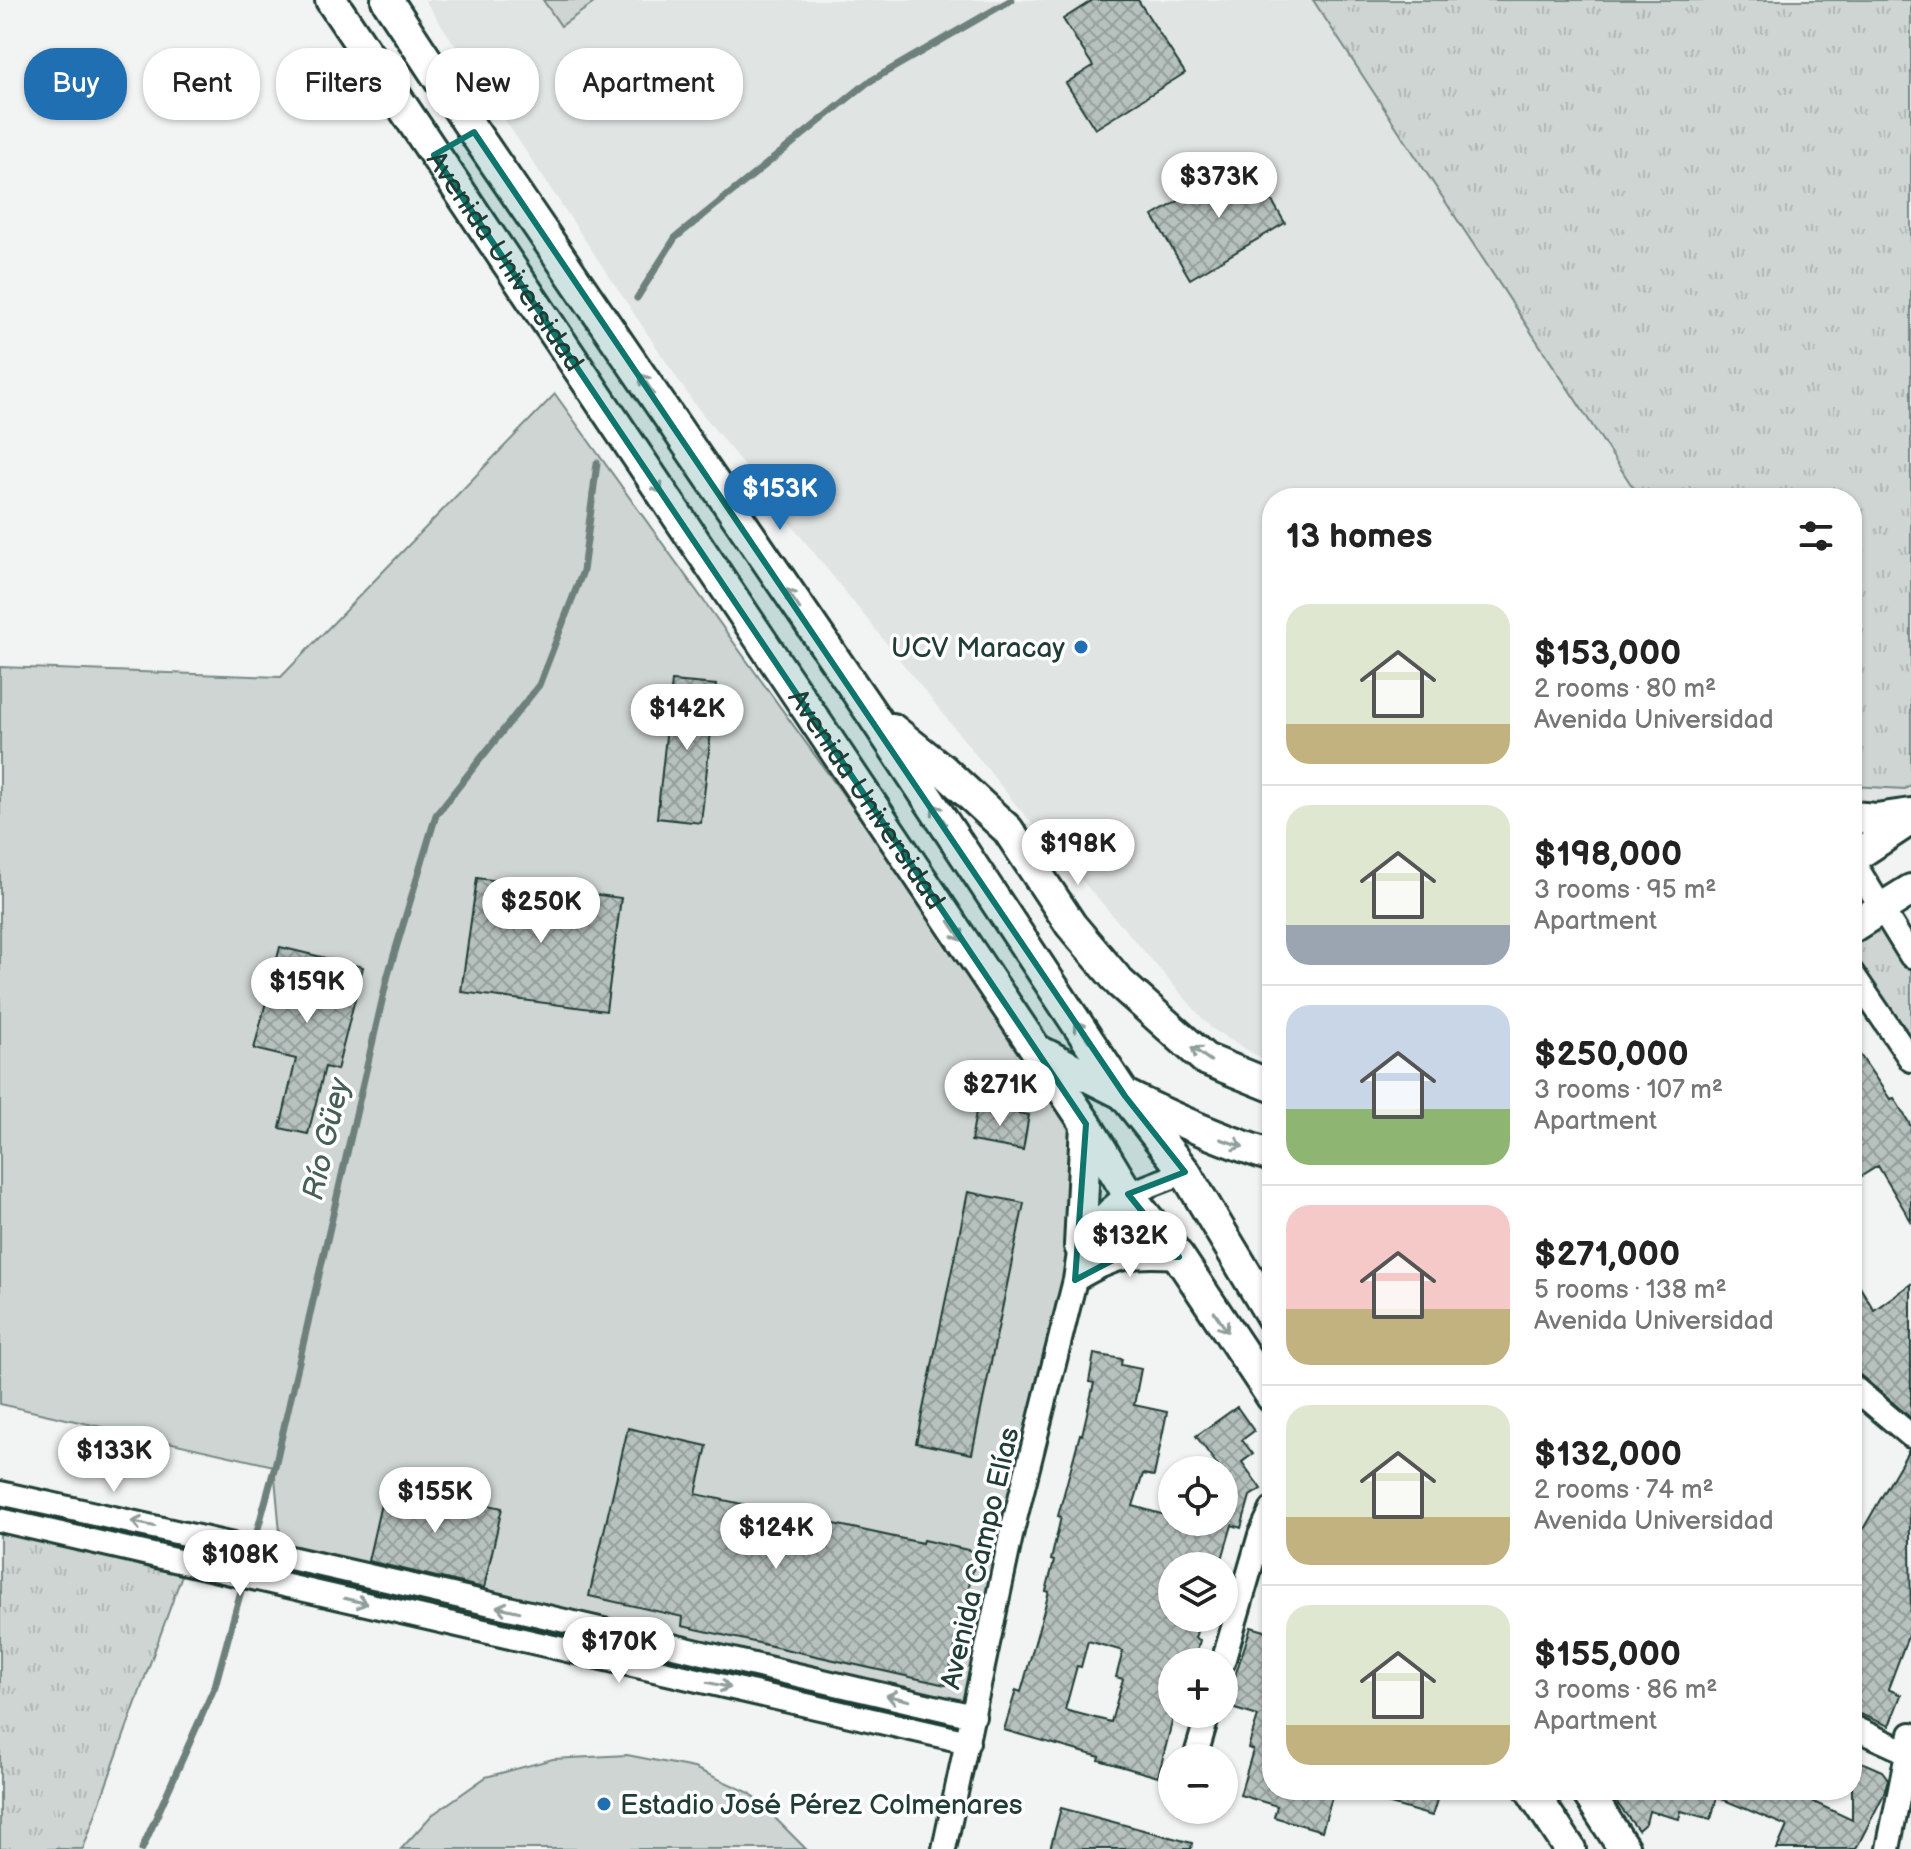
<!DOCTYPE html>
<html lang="en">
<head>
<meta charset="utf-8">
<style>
	body { margin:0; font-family:"Balsamiq Sans",sans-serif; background:#f2f2f2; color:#222; height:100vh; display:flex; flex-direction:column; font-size:30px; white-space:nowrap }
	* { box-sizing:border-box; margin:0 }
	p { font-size:26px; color:#767676 }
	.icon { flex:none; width:44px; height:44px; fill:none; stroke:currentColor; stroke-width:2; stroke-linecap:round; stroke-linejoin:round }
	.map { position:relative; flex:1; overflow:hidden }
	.details { position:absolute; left:1262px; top:488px; width:600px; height:1312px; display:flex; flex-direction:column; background:#fff; border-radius:32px; box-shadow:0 2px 6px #0004 }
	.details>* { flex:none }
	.hud { position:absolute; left:24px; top:48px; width:760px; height:72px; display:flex; gap:16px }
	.controls { position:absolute; left:1158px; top:1456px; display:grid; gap:16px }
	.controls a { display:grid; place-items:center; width:80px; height:80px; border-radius:50%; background:#fff; box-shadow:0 2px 6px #0004; font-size:40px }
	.price { position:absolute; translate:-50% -68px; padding:0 18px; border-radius:28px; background:#fff; color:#222; font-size:26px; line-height:52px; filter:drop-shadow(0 2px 4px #0008) }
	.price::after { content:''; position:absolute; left:50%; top:48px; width:24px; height:18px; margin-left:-12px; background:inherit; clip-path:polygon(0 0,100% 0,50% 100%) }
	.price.on { background:#1f6fb2; color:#fff }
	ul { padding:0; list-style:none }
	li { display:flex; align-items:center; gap:24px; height:200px; padding:0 24px }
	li+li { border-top:2px solid #e0e0e0 }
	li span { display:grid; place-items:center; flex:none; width:224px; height:160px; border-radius:24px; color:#555 }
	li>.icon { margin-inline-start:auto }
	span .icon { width:96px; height:96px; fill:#fffc; stroke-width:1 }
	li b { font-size:34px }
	h2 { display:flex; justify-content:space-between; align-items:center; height:96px; padding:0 24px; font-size:34px }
	.pill { padding:0 28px; border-radius:32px; background:#fff; box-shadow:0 2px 6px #0004; font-size:28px; line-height:72px }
	.pill.on { background:#1f6fb2; color:#fff }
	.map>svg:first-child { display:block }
</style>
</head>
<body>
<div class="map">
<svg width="1911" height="1849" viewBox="0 0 1911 1849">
	<defs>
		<pattern id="park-tufts" width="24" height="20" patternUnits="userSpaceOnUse" patternTransform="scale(2)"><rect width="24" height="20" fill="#ced5d3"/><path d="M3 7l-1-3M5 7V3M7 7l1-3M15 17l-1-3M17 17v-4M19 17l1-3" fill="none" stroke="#b0b8b6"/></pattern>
		<pattern id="building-cross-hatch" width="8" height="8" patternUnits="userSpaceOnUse" patternTransform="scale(2)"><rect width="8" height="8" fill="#b7c1bd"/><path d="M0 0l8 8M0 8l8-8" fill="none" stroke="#949e9a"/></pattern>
	</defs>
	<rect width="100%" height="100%" fill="#f2f3f3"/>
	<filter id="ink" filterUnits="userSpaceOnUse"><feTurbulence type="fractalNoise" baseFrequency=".0125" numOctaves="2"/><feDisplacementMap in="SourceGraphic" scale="16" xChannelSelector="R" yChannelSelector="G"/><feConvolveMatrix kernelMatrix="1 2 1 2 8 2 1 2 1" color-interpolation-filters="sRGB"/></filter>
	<g filter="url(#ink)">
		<!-- built -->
		<path fill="#e0e4e3" d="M425 0H1911V796L1852 834V498H1272V1065L1211 1028 1017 806 693 402Z"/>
		<!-- park -->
		<path fill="url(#park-tufts)" stroke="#768984" stroke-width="2" d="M1313 0H1911V785L1905 789 1852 786V498H1640Z
			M1878 919 1911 969V1048L1852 959V937Z
			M0 1531 183 1572 83 1849H0Z"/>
		<!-- pitch -->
		<path fill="#ced5d3" stroke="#768984" stroke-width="2" d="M543 0H598L561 26Z
			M555 394 1093 1142 965 1732 283 1566 274 1466 0 1404V667L281 677Z
			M627 1755 694 1768 750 1793 806 1849H401L432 1815 486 1777 553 1759Z"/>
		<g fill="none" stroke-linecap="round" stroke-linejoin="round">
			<!-- stream -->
			<path stroke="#6d807b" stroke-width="7" d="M637 298 675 238 867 83 1011 0
				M142 1849 215 1686 275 1466 388 975 436 815 539 685 583 571 597 463"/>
		</g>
		<!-- building -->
		<path fill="url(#building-cross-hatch)" stroke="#1f3d34" stroke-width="2" fill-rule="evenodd" d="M1093 0H1138L1185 73 1095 129 1066 83 1093 66 1063 19Z
			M1248 160 1285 223 1190 279 1153 216Z
			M672 681 716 685 701 823 657 818Z
			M477 878 621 898 606 1011 461 992Z
			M280 947 363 967 337 1070 325 1067 308 1134 280 1128 296 1059 254 1049Z
			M1852 1043 1890 1099 1894 1098 1911 1126V1221L1878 1166 1852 1182Z
			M977 1106 1029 1115 1023 1150 971 1141Z
			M968 1192 1024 1203 972 1454 916 1443Z
			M1852 1274 1874 1310 1911 1284V1418L1859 1374 1852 1364Z
			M1094 1354 1122 1359 1121 1365 1141 1369 1134 1405 1167 1412 1154 1476 1143 1474 1133 1506 1172 1517V1522H1224V1470H1221L1196 1436 1237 1407 1254 1431 1242 1440 1253 1454 1242 1462 1261 1489 1250 1496 1241 1528 1232 1525 1220 1566H1172V1618H1201L1195 1638 1200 1640 1194 1662H1172V1722L1158 1777 1099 1760 1100 1757 1004 1730 1016 1690 1021 1692 1049 1592 1046 1591 1054 1561 1051 1560 1061 1517 1058 1516 1080 1434 1082 1435 1094 1383 1089 1382ZM1088 1641 1123 1651 1116 1677 1123 1679 1111 1722 1065 1710 1077 1666 1081 1667Z
			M628 1428 707 1446 696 1494 922 1543 923 1540 977 1552 946 1685 682 1626 683 1617 589 1596Z
			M1909 1450 1911 1628 1888 1689 1901 1695 1889 1726 1852 1711V1623L1861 1598 1852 1594V1548Z
			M386 1482 502 1508 484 1588 368 1561Z
			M1251 1627 1272 1633V1790H1320L1333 1794 1322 1831 1274 1817 1277 1806 1240 1795 1253 1750 1248 1748 1258 1716 1225 1706Z
			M1852 1758 1882 1771 1888 1779 1883 1796 1856 1849H1777L1787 1826 1717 1797 1711 1819 1681 1811 1679 1819 1649 1811 1646 1823 1638 1830 1607 1790H1743L1766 1800 1771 1790H1788L1852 1820Z
			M1359 1790H1440L1432 1816 1359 1795Z
			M1061 1808 1192 1843 1191 1849H1050Z"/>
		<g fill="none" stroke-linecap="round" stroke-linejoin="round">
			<defs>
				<path id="street" d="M1852 860 1911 956
					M1852 973 1911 1060
					M1075 1280C1116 1255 1132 1254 1179 1257
					M1852 1386 1911 1436
					M0 1493C325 1564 650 1641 974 1716
					M0 1520 968 1742
					M1223 1662 1260 1535 1272 1509
					M1852 1727 1911 1754
					M1195 1758 1208 1714
					M944 1849 1012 1531 1075 1280 1080 1246 1091 1229 1108 1211 1128 1194 1185 1172
					M1888 1849 1911 1734"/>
				<g id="secondary">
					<path id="s1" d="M331 0 1086 1124 1128 1194 1179 1257 1272 1397"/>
					<path d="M387 0 474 132 872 714 1125 1096 1185 1172 1272 1317"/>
					<path d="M892 729 942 769 1008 830 1071 925 1120 983 1205 1059 1272 1086"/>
					<path d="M1852 817 1876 819 1911 814"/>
					<path d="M1852 858 1911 819"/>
					<path d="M1852 927 1911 890"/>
					<path d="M1037 1050C1114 1090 1190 1130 1272 1156"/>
					<path d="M1080 1246 1086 1124"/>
					<path d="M1531 1790 1570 1849"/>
					<path d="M1586 1790 1624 1849"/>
				</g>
			</defs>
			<!-- street casing -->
			<use href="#street" stroke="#1f3d34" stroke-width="28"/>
			<!-- secondary casing -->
			<use href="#secondary" stroke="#1f3d34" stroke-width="36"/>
			<!-- street -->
			<use href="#street" stroke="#fff" stroke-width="22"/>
			<!-- secondary -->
			<use href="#secondary" stroke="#fff" stroke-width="30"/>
		</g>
		<!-- one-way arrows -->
		<defs><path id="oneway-shaft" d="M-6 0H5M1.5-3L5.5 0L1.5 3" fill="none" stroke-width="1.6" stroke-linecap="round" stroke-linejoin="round" transform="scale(2)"/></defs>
		<g stroke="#8f9e9a">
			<use href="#oneway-shaft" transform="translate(647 384) rotate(-124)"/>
			<use href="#oneway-shaft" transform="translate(655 483) rotate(56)"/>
			<use href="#oneway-shaft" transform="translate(793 599) rotate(-124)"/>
			<use href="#oneway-shaft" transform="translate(939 814) rotate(-124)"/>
			<use href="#oneway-shaft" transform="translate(956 931) rotate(56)"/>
			<use href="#oneway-shaft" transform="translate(1082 1031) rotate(-124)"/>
			<use href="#oneway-shaft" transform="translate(1201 1054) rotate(-144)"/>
			<use href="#oneway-shaft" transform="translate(1232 1143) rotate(19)"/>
			<use href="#oneway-shaft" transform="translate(1221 1322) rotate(56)"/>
			<use href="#oneway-shaft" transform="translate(143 1524) rotate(-168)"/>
			<use href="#oneway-shaft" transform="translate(356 1601) rotate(13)"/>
			<use href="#oneway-shaft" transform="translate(508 1609) rotate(-167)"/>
			<use href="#oneway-shaft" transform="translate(719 1685) rotate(13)"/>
			<use href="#oneway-shaft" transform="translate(898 1698) rotate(-167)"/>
		</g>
	</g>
	<!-- marked area -->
	<path fill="#0f766e" fill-opacity="0.2" stroke="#0f766e" stroke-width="6" stroke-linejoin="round" d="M474 132 1125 1096 1185 1172 1128 1194 1179 1257 1117 1258 1075 1280 1086 1124 434 155Z"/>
	<!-- markers -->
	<g fill="#1f6fb2" stroke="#fff" stroke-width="3">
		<circle cx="1081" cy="647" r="8"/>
		<circle cx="604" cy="1804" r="8"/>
	</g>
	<g text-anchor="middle" stroke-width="7" stroke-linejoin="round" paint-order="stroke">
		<!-- street labels -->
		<g font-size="28" fill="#1f3d34" stroke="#fff">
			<text dy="10" stroke="none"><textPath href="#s1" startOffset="314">Avenida Universidad</textPath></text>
			<text dy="10" stroke="none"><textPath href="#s1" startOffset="962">Avenida Universidad</textPath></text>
			<text transform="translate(979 1558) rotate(-77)" y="10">Avenida Campo Elías</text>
		</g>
		<!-- poi labels -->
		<g font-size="28" fill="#1f3d34" stroke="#fff" text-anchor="end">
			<text x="1065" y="657">UCV Maracay</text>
			<text x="620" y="1814" text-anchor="start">Estadio José Pérez Colmenares</text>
		</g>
		<!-- water labels -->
		<g font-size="30" font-style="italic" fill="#465f57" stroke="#fff">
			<text transform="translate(326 1139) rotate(-77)" y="10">Río Güey</text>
		</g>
	</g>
</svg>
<div class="controls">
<a><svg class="icon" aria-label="locate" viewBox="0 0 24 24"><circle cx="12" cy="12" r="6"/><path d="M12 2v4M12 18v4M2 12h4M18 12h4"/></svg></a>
<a><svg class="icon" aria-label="layers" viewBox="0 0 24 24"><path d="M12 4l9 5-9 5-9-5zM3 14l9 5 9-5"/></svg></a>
<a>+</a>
<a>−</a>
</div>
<b class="price" style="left:1219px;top:220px">$373K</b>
<b class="price on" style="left:780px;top:532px">$153K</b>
<b class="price" style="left:687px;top:752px">$142K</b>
<b class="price" style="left:1078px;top:887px">$198K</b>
<b class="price" style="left:541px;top:945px">$250K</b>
<b class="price" style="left:307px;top:1025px">$159K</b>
<b class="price" style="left:1000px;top:1128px">$271K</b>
<b class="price" style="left:1130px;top:1279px">$132K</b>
<b class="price" style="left:114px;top:1494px">$133K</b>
<b class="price" style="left:435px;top:1535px">$155K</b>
<b class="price" style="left:776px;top:1571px">$124K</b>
<b class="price" style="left:240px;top:1598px">$108K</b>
<b class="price" style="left:619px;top:1685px">$170K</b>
<div class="hud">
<a class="pill on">Buy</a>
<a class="pill">Rent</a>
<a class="pill">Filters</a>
<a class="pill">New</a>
<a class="pill">Apartment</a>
</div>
<section class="details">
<h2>13 homes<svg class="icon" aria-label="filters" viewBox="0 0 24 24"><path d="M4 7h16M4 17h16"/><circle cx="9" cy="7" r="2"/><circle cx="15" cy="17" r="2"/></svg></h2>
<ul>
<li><span style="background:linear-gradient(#dfe7d0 75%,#c2b280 0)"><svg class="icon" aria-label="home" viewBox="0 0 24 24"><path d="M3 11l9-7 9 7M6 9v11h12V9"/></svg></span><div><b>$153,000</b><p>2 rooms · 80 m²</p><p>Avenida Universidad</p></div></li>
<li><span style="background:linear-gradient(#dfe7d0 75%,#9aa5b1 0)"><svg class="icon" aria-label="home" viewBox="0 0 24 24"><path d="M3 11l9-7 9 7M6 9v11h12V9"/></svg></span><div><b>$198,000</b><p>3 rooms · 95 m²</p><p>Apartment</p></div></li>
<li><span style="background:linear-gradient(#c9d6e8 65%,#8fb573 0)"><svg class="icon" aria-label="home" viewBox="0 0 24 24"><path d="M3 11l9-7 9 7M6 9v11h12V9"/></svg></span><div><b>$250,000</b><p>3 rooms · 107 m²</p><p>Apartment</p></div></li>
<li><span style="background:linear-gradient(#f6c9c9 65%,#c2b280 0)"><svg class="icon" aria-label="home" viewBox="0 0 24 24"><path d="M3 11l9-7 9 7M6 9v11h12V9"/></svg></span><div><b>$271,000</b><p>5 rooms · 138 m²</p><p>Avenida Universidad</p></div></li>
<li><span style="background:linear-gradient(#dfe7d0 70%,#c2b280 0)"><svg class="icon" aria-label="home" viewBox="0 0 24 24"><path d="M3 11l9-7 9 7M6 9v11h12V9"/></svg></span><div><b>$132,000</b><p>2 rooms · 74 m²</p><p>Avenida Universidad</p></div></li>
<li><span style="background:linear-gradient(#dfe7d0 75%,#c2b280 0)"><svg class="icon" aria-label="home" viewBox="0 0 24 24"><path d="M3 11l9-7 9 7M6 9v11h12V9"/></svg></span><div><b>$155,000</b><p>3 rooms · 86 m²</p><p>Apartment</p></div></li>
</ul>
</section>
</div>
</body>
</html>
